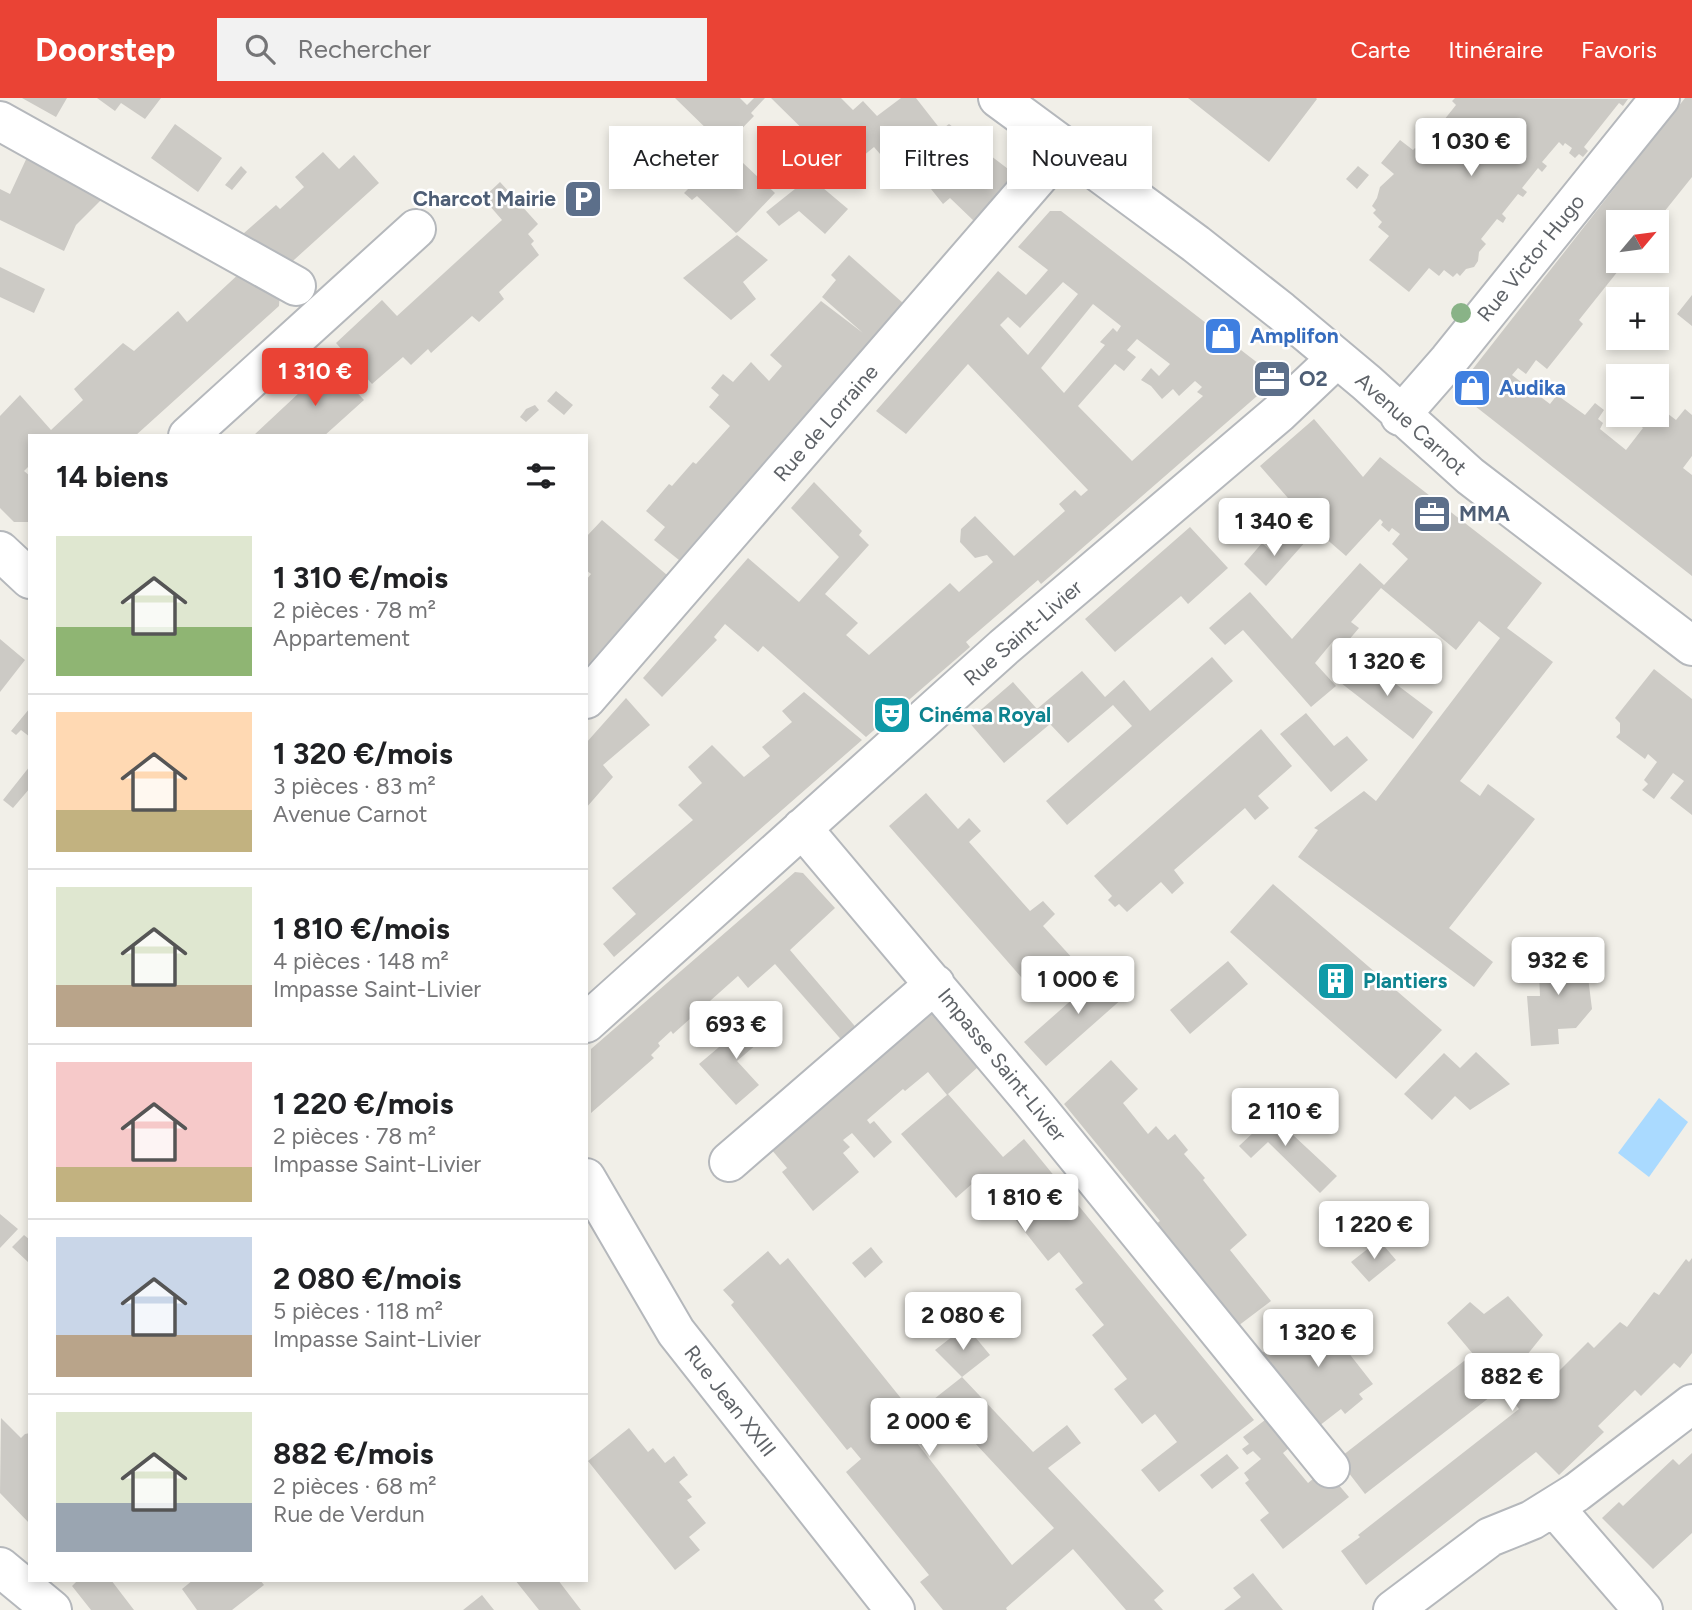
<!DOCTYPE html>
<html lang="fr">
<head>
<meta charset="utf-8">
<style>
	body { margin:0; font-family:Figtree,sans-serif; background:#f2f2f2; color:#202124; height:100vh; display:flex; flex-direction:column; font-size:26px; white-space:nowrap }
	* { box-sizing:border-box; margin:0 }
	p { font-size:23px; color:#757577 }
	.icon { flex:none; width:38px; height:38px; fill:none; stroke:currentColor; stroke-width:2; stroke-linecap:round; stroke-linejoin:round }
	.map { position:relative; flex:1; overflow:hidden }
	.details { position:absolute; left:28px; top:336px; width:560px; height:1148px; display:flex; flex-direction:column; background:#fff; border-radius:0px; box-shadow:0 4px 10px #0003 }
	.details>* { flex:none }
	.hud { position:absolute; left:609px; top:28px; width:665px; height:63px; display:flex; gap:14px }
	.needle { width:46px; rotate:61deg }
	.fabs { position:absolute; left:1606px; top:112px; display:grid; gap:14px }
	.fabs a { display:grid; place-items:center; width:63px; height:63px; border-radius:0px; background:#fff; box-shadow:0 4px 10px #0003; font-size:35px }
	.price { position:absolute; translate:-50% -60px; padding:0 16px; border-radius:7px; background:#fff; color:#222; font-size:23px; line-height:46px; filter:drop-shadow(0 2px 4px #0008) }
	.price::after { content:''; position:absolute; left:50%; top:42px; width:21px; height:16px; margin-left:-10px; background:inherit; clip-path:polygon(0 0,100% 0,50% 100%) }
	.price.active { background:#ea4335; color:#fff }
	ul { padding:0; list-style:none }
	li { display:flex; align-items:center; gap:21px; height:175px; padding:0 28px }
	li+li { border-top:2px solid #e0e0e0 }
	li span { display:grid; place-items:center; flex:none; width:196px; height:140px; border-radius:0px; color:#555 }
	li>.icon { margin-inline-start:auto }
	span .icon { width:84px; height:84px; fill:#fffc; stroke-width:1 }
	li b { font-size:30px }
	h2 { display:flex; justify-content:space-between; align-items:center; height:84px; padding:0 28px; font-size:30px }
	.chip { padding:0 24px; border-radius:0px; background:#fff; box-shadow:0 4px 10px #0003; font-size:24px; line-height:63px }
	.chip.active { background:#ea4335; color:#fff }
	header { display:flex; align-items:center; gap:42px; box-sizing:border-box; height:98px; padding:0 35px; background:#ea4335; color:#fff }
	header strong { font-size:33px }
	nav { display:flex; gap:38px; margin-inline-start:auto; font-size:24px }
	.search { width:490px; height:63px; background:#f2f2f2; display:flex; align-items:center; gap:18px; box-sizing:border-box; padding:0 24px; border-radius:0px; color:#757577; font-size:26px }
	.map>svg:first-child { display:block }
</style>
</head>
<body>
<header>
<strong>Doorstep</strong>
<div class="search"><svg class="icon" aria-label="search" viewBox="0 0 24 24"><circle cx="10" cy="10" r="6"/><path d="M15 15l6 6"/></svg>Rechercher</div>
<nav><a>Carte</a><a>Itinéraire</a><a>Favoris</a></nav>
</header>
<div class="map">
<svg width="1692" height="1512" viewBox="0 0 1692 1512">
	<rect width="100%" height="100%" fill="#f1efe8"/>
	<!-- water -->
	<path fill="#aadaff" d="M1659 1000 1688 1024 1649 1079 1618 1055Z"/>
	<!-- building -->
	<path fill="#cccac5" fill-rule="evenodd" d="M22 0H67L56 19Z
		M97 0H161L145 21 121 5 115 13Z
		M675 0H740L747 7 754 0H765L751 15 754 18 725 48 775 95 739 133 736 135 697 98 692 102 684 95 689 90 678 80 716 40Z
		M771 0H841L853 12 863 3 877 18 901 0H916L941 32 949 26 1016 77 975 124 950 100 943 106 931 91 942 82 905 62 893 71 874 49 851 68 839 56 833 61Z
		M1188 0H1316L1317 1 1269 64Z
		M1455 0 1628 1 1623 8 1619 5 1584 49 1588 53 1583 59 1579 56 1575 60 1569 55 1572 50 1565 45 1563 48 1559 44 1542 64 1547 68 1542 74 1538 70 1522 90 1527 94 1523 99 1518 96 1502 116 1506 120 1503 125 1497 121 1481 141 1486 146 1479 154 1478 163 1474 169 1466 171 1460 178 1457 175 1453 179 1444 172 1439 178 1429 170 1409 194 1369 162 1389 138 1378 129 1382 124 1373 115 1376 112 1372 108 1377 100 1380 89 1394 76 1381 65 1400 42 1413 52 1415 50 1419 52 1436 32 1432 28 1436 24 1440 27 1456 7 1452 3Z
		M1685 0H1692V79L1656 124H1619V163H1626L1579 222 1583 226 1547 271 1536 262 1526 276 1518 270 1512 277 1550 306 1557 297 1585 317 1595 305 1604 312 1598 321 1603 325 1600 331 1626 352 1643 330 1627 317H1657V304L1661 307 1659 309 1676 322 1685 311 1692 317V358L1683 370 1692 377V478L1466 301 1461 286Z
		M175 26 222 60 198 94 151 60Z
		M323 54 339 71 354 57 379 85 284 171 235 143 276 107 280 111 304 89 295 79Z
		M29 55 105 98 76 127 64 153 0 122V91L10 96Z
		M241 68 247 74 232 92 225 87Z
		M1358 68 1369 77 1357 91 1346 81Z
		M810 79 848 111 825 136 799 113 779 128 766 114Z
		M500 84 538 126 528 136 534 143 531 146 539 157 499 194 504 201 479 224 472 218 431 255 428 251 411 267 403 259 372 286 336 245 382 202 397 218 502 122 483 100Z
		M1050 113H1061L1206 225 1272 276V285L1041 486 1038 482 966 544 970 549 866 639 763 548 758 554 725 526 714 539 717 542 662 599 643 580 748 460 799 504 839 459 791 410 814 384 862 433 859 437 869 447 825 496 858 525 846 537 869 557 950 485 959 494 993 464 987 457 975 460 960 444 961 431 975 418 1014 458 1065 413 1059 406 1075 392 1081 398 1088 392 968 266 906 336 876 313 998 173 1026 197 1048 172 1018 149ZM1063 184 1078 196 1028 257 1000 227 1008 219 1020 230ZM1093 206 1121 228 1117 234 1113 230 1100 244 1105 247 1064 295 1041 270ZM1137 241 1170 266 1159 278 1151 270 1141 282 1151 288 1162 301 1173 291 1179 298 1195 283 1202 289 1197 294 1203 298 1132 363 1078 308 1115 266 1124 273 1136 259 1127 252Z
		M737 137 768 162 743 184 756 201 731 222 683 180Z
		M849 157 903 205 679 462 654 442 665 429 646 413 669 386 672 388 693 364 696 366 730 328 709 309 719 297 711 290 723 276 733 284 751 264 769 283 782 268 770 257 821 203 863 235 822 199 836 182 831 177Z
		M0 169 45 191 34 215 0 199Z
		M242 173 280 193 279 208 135 338H30V367L24 373 30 378V424H14L0 410V318L20 297 51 332 83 302 74 291 123 245 134 253 178 213 187 224Z
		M1692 197V228L1677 216Z
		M330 266 364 302 324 338H253Z
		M556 293 573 307 564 317 547 303Z
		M535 307 539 312 526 324 520 319 526 311Z
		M1314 321 1363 379 1380 359 1542 485 1507 530 1553 564 1460 683 1480 698 1488 686 1535 721 1449 830 1493 864 1474 889 1298 759 1318 732 1314 730 1364 693 1376 703 1500 540 1479 523 1456 552 1381 490 1351 524 1359 530 1342 550 1334 542 1315 565 1336 588 1311 609 1243 532 1225 547 1209 530 1250 494 1292 541 1360 465 1384 487 1408 461 1392 446 1400 436 1392 430 1389 434 1381 427 1383 424 1380 421 1346 458 1316 432 1260 368Z
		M602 422 667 477 586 569V482L591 476 586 472V439Z
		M1190 429 1228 470 1188 506 1181 498 1115 554 1085 521Z
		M1295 431 1307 442 1266 488 1244 466 1262 445 1273 455Z
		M0 541 25 562 0 594Z
		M1212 559 1233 583 1067 727 1046 703 1132 628 1113 607 1068 645 1050 626 1004 665 968 623 1013 584 1037 611 1082 573 1105 599 1124 582 1150 613Z
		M1360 559 1433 614 1413 641 1341 585Z
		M1654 571 1692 601V717L1670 700 1684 683 1673 675 1654 701 1642 692 1648 686 1644 682 1657 664 1648 656 1645 661 1616 639 1620 635V625L1615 620Z
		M804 594 862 642 614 859 603 846 636 816 612 790 693 722 678 707 702 685 688 669 712 647 744 679 770 658 762 649 792 624 782 613Z
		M626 600 650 627 603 667 613 679 586 710V645Z
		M30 610V639L21 632 16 637 11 633Z
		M1306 615 1334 648 1347 638 1368 662 1331 694 1280 636Z
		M1261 631 1292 668 1258 698 1269 710 1255 722 1245 710 1174 772 1184 785 1172 796 1161 784 1127 814 1119 806 1115 809 1108 802 1112 798 1094 778Z
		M30 668V690L13 710 3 702Z
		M926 695 958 731 969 720 981 733 969 744 1030 813 1043 803 1055 816 1043 828 1074 862 1036 896 889 728Z
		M795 774 803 775 835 810 790 852 859 933 845 946 775 866 748 890 738 878 673 936 671 933 658 945 660 948 651 957 654 960 591 1015V951Z
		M1273 786 1442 932 1396 981 1230 834Z
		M1573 849 1577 880 1588 879 1592 911 1576 930 1558 931 1559 946 1531 948 1527 898H1540L1538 852Z
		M1228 863 1248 886 1190 936 1170 912Z
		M1110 868 1132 892 1046 968 1024 944Z
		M933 911 965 948 962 951 978 969 948 996 1003 1059 1024 1041 1254 1322 1159 1394 1141 1372 1177 1344 1155 1316 1142 1326 1114 1291 1127 1281 1092 1237 1104 1227 1075 1191 1083 1185 1059 1154 1048 1163 981 1078 956 1100 901 1036 947 997 928 974 905 993 903 991 867 1022 870 1026 874 1023 892 1044 874 1060 852 1035 843 1042 850 1049 843 1055 859 1074 813 1113 782 1074 787 1070 771 1051 876 959 878 962 900 942 899 940Z
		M757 917 771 934 737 963 759 987 736 1007 699 966Z
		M1476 954 1510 986 1470 1012 1455 998 1432 1022 1404 996 1444 955 1460 970Z
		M1111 962 1138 991 1123 1005 1148 1036 1156 1028 1168 1042 1175 1036 1188 1052 1184 1056 1205 1080 1203 1082 1247 1137 1230 1152 1271 1203 1238 1228 1156 1126 1160 1123 1064 1006Z
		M1262 1008 1337 1078 1320 1095 1268 1044 1251 1060 1239 1048 1255 1033 1240 1018 1248 1011 1254 1016Z
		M0 1116 18 1131 0 1150Z
		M24 1137 30 1142 28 1164 12 1149Z
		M1379 1142 1396 1162 1369 1184 1351 1164Z
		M871 1149 883 1164 865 1180 852 1165Z
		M768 1153 780 1167 788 1160 904 1304 897 1311 907 1323 903 1327 1012 1467 1054 1430 934 1301 962 1279 1033 1354 1067 1327 1081 1345 1048 1370 1164 1493 1154 1502 1163 1512H1126L1073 1451 1006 1510 1007 1512H943L920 1484 929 1477 846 1374 861 1361 851 1349 847 1352 731 1207 734 1204 723 1192Z
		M1692 1160V1255L1680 1270 1674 1265 1641 1298 1635 1292 1598 1328 1604 1334 1559 1377 1536 1354 1366 1487 1341 1453 1360 1439 1358 1437 1519 1311 1487 1269 1474 1278 1490 1299 1365 1396 1338 1361 1473 1256 1447 1225 1470 1204 1484 1216 1508 1198 1543 1237 1527 1257 1552 1280 1588 1244 1594 1250 1620 1224 1627 1229 1654 1194 1659 1197 1686 1161 1689 1164Z
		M1315 1212 1373 1286 1359 1296 1363 1301 1345 1316 1341 1311 1319 1328 1261 1256Z
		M966 1228 990 1257 962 1279 935 1252Z
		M1 1320 21 1340 25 1336 30 1335V1426L0 1395Z
		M1265 1322 1289 1350 1283 1355 1308 1385 1325 1371 1349 1399 1283 1451 1260 1422 1269 1415 1245 1385 1249 1382 1244 1375 1261 1361 1253 1353 1247 1357 1242 1351 1249 1346 1243 1339Z
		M629 1330 648 1354 653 1350 665 1365 674 1358 688 1377 679 1384 692 1399 687 1402 706 1425 689 1439 700 1452 675 1472 588 1363Z
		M1692 1355V1435L1653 1471 1602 1420 1619 1404 1623 1408 1673 1361 1679 1367Z
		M1227 1356 1239 1370 1212 1391 1200 1377Z
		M1253 1475 1260 1484 1283 1512H1224L1241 1499 1233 1490Z
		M78 1482H111L134 1512H91L72 1488Z
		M193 1482H260L264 1487 232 1512H197L182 1491Z
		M515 1482H558L581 1512H539Z
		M482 1497 494 1512H463Z"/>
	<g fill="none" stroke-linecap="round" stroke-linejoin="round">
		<defs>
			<path id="minor" d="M998 0 1196 146 1281 213 1367 285 1470 378 1692 548
				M0 23 296 188
				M1400 318 1449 262 1660 0
				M188 338 416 131
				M0 453 30 481
				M586 601 1065 48
				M802 730 1031 1002 1330 1370
				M586 925 1004 549 1279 315 1337 260
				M729 1064 935 886
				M586 1080 676 1234 895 1512
				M1554 1409 1643 1512
				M0 1469 52 1512
				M1393 1512 1490 1439 1532 1422 1577 1394 1692 1306"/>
		</defs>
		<!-- minor casing -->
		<use href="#minor" stroke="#b5b8bc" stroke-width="42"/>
		<!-- minor -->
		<use href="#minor" stroke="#fff" stroke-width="38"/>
	</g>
	<!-- trees -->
	<circle fill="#89b387" cx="1461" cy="215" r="10"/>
	<!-- icons -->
	<defs>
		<symbol id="parking-square" viewBox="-11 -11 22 22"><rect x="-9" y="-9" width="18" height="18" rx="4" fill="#5c6f8a" stroke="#fff"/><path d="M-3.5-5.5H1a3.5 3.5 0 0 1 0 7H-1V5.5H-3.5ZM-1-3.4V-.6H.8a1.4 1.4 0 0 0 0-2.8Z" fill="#fff"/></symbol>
		<symbol id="shop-square" viewBox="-11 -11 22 22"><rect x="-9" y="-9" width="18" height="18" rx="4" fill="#3f7fe0" stroke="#fff"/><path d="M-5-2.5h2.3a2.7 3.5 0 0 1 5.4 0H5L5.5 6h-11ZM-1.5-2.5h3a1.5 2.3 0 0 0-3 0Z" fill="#fff"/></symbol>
		<symbol id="office-square" viewBox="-11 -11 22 22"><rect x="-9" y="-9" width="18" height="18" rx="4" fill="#5c6f8a" stroke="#fff"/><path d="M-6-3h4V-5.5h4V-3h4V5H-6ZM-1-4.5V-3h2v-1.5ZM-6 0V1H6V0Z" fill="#fff"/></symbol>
		<symbol id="theatre-square" viewBox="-11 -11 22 22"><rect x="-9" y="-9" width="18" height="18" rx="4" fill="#0f9aa8" stroke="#fff"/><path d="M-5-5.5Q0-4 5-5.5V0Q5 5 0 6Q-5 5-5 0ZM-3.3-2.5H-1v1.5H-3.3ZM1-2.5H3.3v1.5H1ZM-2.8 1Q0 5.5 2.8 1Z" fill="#fff"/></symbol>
		<symbol id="building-square" viewBox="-11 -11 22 22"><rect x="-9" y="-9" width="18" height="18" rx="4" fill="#0f9aa8" stroke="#fff"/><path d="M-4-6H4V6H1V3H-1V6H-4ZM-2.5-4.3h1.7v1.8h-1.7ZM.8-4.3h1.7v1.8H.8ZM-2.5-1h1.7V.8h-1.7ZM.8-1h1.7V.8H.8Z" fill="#fff"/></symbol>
	</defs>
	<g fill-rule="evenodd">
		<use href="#parking-square" x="561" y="79" width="44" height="44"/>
		<use href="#shop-square" x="1201" y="216" width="44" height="44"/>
		<use href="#office-square" x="1250" y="259" width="44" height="44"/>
		<use href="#shop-square" x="1450" y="268" width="44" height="44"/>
		<use href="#office-square" x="1410" y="394" width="44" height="44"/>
		<use href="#theatre-square" x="870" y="595" width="44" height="44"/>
		<use href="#building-square" x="1314" y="861" width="44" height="44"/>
	</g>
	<g text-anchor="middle" stroke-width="5" stroke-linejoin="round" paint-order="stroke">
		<!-- service labels -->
		<g font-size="21" font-weight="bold" fill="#4e5e75" stroke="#fff" text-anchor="start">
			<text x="556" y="108" text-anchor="end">Charcot Mairie</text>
			<text x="1299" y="288">O2</text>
			<text x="1459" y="423">MMA</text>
		</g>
		<!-- street labels -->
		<g font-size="21" fill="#5f6368" stroke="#fff">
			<text transform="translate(1531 160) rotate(-51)" y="7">Rue Victor Hugo</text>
			<text transform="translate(826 325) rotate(-49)" y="7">Rue de Lorraine</text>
			<text transform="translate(1411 326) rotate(42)" y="7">Avenue Carnot</text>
			<text transform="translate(1023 535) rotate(-41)" y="7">Rue Saint-Livier</text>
			<text transform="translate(1002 967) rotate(51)" y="7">Impasse Saint-Livier</text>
			<text transform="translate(730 1303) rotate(52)" y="7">Rue Jean XXIII</text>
		</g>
		<!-- shop labels -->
		<g font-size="21" font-weight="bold" fill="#366cbe" stroke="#fff" text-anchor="start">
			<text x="1250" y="245">Amplifon</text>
			<text x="1499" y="297">Audika</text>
		</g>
		<!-- culture labels -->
		<g font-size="21" font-weight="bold" fill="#0d838f" stroke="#fff" text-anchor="start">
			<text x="919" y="624">Cinéma Royal</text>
			<text x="1363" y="890">Plantiers</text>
		</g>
	</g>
</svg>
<div class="fabs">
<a><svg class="needle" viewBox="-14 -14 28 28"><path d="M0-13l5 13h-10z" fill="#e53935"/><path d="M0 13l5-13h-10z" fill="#757577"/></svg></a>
<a>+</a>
<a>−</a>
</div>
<b class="price" style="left:1471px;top:80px">1 030 €</b>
<b class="price active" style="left:315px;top:310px">1 310 €</b>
<b class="price" style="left:1274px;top:460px">1 340 €</b>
<b class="price" style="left:1387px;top:600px">1 320 €</b>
<b class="price" style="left:1558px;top:899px">932 €</b>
<b class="price" style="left:1078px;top:918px">1 000 €</b>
<b class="price" style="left:736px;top:963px">693 €</b>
<b class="price" style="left:1285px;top:1050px">2 110 €</b>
<b class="price" style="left:1025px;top:1136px">1 810 €</b>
<b class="price" style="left:1374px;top:1163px">1 220 €</b>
<b class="price" style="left:963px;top:1254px">2 080 €</b>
<b class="price" style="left:1318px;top:1271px">1 320 €</b>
<b class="price" style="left:1512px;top:1315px">882 €</b>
<b class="price" style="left:929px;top:1360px">2 000 €</b>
<div class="hud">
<a class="chip">Acheter</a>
<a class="chip active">Louer</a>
<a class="chip">Filtres</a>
<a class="chip">Nouveau</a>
</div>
<section class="details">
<h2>14 biens<svg class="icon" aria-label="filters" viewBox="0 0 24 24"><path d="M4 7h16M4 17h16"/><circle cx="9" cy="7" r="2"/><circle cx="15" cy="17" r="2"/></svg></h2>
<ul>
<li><span style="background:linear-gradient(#dfe7d0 65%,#8fb573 0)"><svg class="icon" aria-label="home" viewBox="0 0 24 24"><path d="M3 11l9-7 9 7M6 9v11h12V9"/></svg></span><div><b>1 310 €/mois</b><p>2 pièces · 78 m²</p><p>Appartement</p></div></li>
<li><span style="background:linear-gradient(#ffd9b3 70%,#c2b280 0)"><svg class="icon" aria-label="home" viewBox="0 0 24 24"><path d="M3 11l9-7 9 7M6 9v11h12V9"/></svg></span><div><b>1 320 €/mois</b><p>3 pièces · 83 m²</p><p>Avenue Carnot</p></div></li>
<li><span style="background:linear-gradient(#dfe7d0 70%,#b9a48a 0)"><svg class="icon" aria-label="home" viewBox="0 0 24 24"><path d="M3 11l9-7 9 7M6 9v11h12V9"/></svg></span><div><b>1 810 €/mois</b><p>4 pièces · 148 m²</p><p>Impasse Saint-Livier</p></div></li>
<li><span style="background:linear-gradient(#f6c9c9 75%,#c2b280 0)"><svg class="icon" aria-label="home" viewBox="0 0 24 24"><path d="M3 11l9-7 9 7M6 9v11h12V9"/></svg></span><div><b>1 220 €/mois</b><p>2 pièces · 78 m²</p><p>Impasse Saint-Livier</p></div></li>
<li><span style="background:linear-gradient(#c9d6e8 70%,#b9a48a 0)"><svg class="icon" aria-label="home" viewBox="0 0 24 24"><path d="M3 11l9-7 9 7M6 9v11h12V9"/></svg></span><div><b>2 080 €/mois</b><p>5 pièces · 118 m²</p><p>Impasse Saint-Livier</p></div></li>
<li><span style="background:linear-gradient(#dfe7d0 65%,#9aa5b1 0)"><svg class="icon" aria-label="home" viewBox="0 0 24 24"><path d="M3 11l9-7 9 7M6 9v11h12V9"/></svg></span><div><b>882 €/mois</b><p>2 pièces · 68 m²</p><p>Rue de Verdun</p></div></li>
</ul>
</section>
</div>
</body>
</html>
